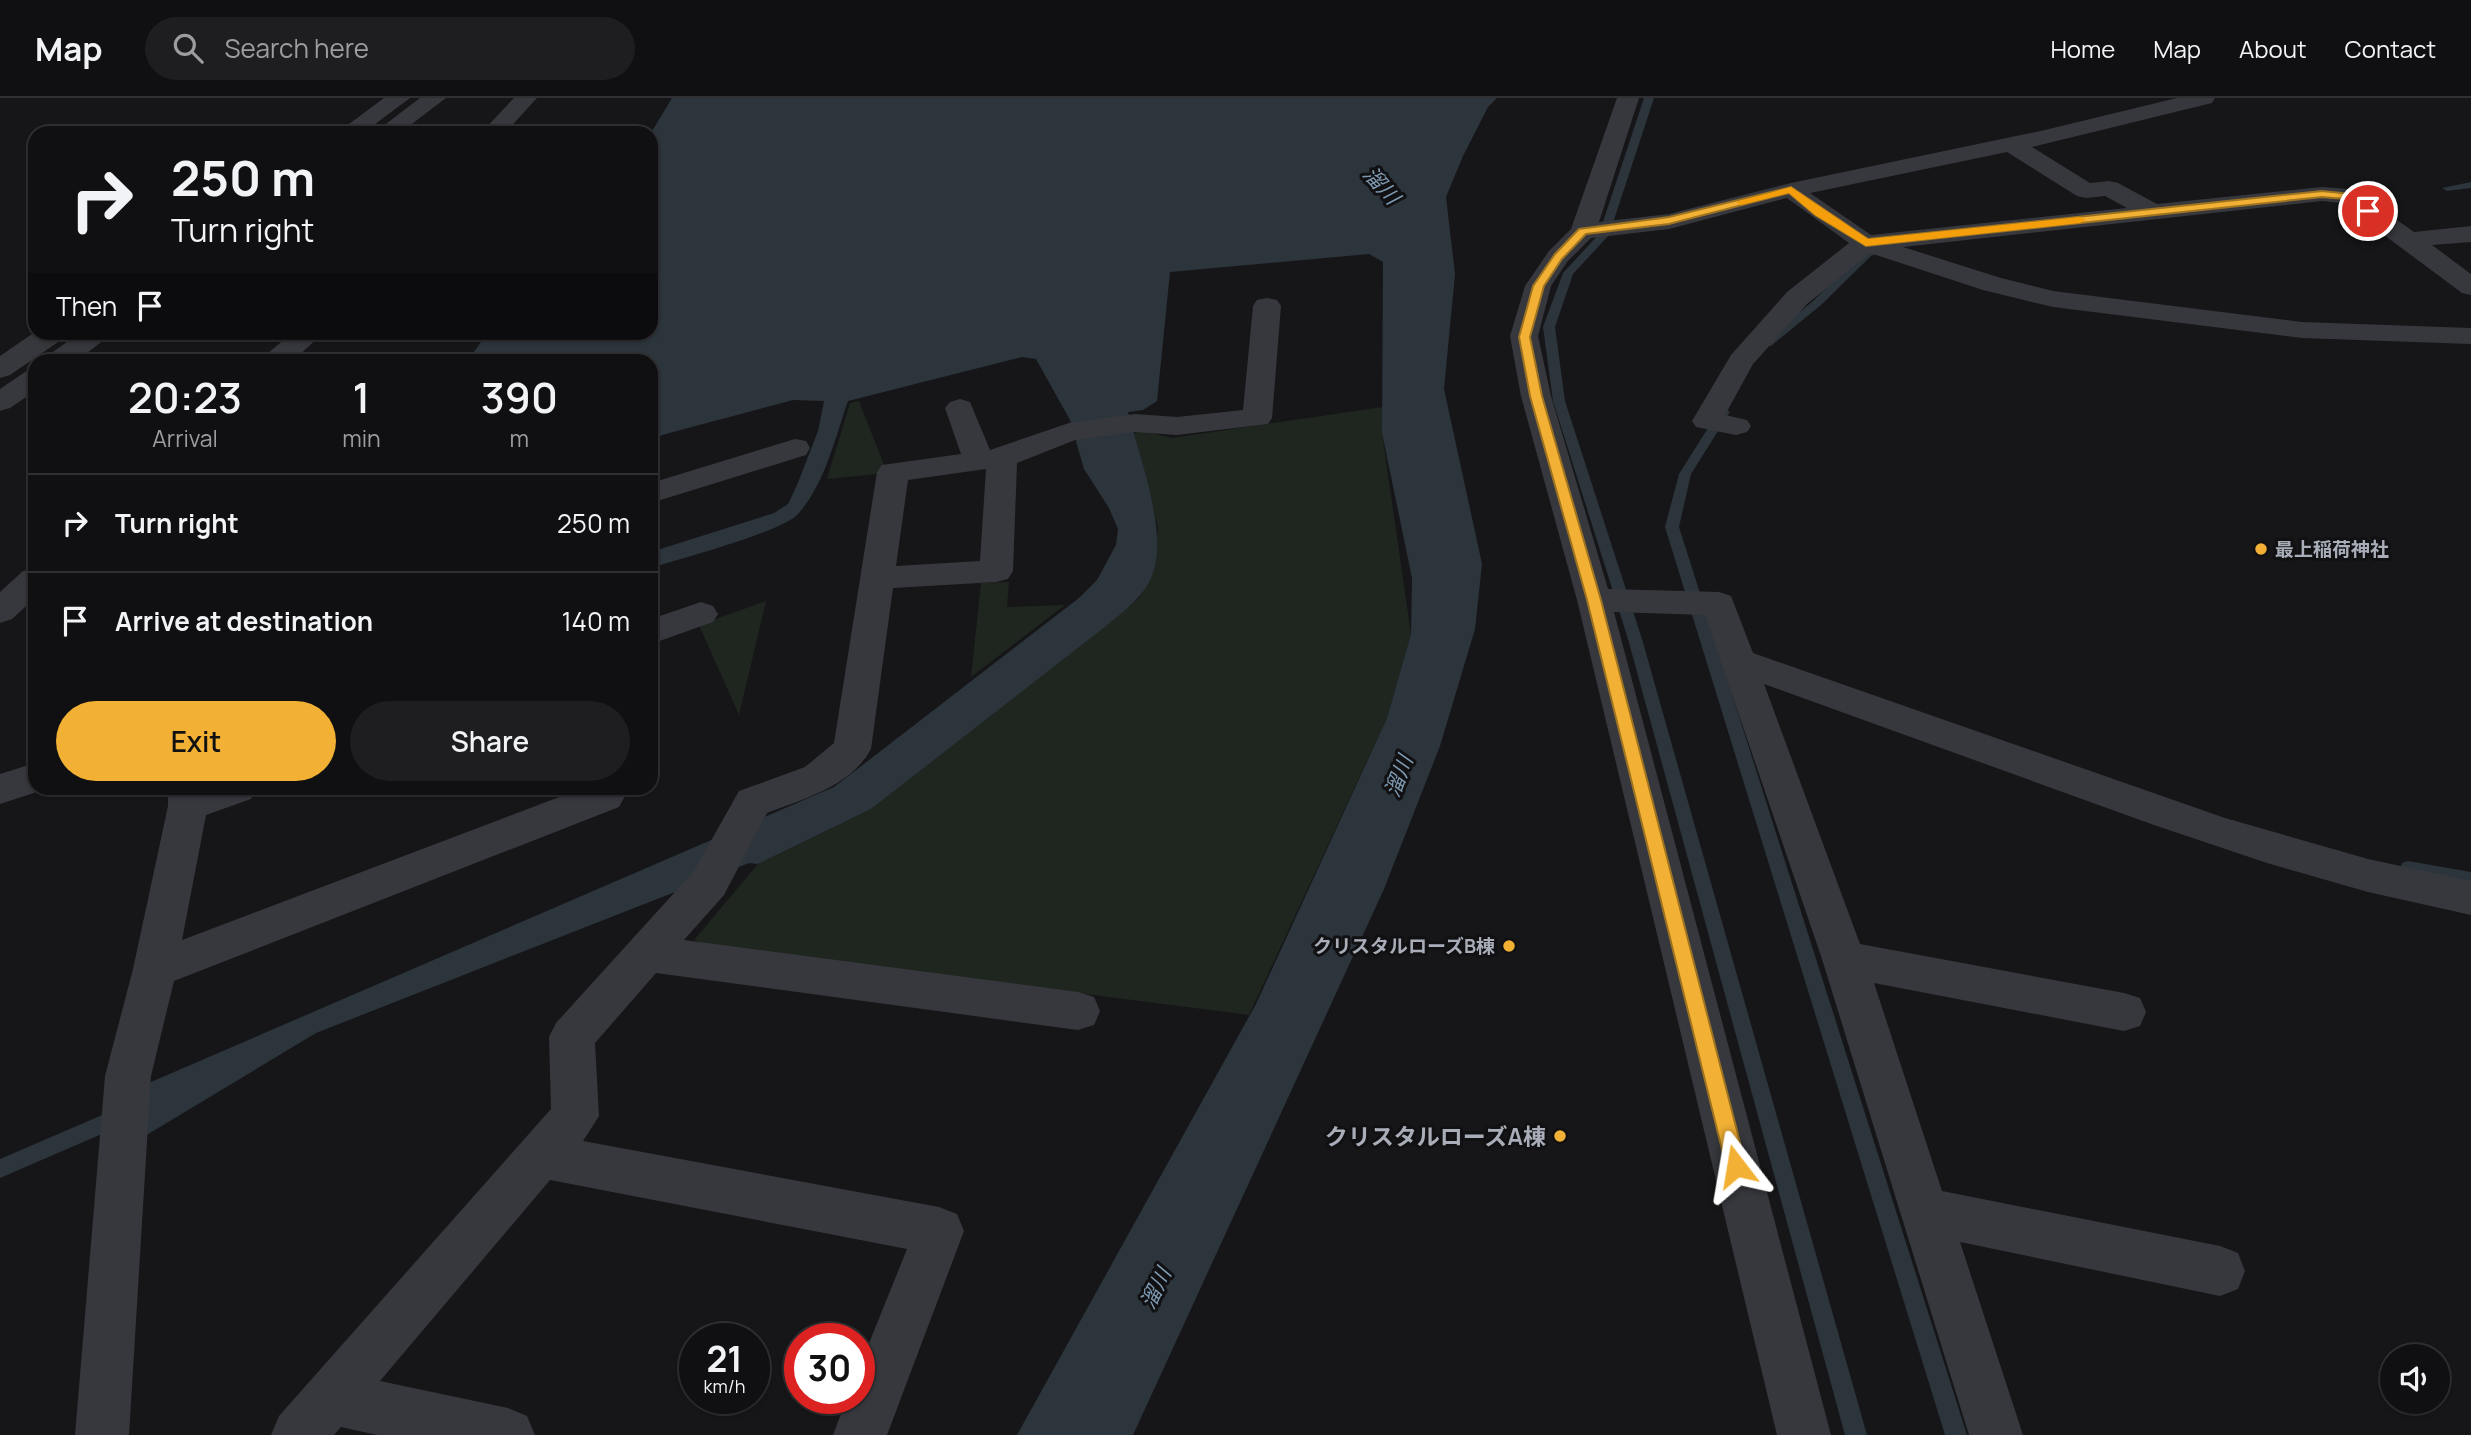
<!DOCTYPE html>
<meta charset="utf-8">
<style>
:root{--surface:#101012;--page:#1e1e20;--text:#f1f3f6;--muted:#9c9d9f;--line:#303032;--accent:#f2b134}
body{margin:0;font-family:Manrope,"Noto Sans JP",sans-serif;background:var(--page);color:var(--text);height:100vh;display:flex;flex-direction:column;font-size:26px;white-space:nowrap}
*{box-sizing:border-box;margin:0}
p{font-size:23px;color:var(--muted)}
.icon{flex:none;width:38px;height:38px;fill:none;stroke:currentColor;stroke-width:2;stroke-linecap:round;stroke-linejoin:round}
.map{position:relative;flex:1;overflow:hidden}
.side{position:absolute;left:28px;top:256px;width:630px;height:441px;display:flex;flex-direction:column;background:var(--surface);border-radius:21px;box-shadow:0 2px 5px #0004,0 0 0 2px var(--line)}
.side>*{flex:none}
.hud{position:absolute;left:28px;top:28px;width:630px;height:214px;border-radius:21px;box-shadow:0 2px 5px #0004,0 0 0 2px var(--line);background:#101012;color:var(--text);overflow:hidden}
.tools{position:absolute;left:2380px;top:1246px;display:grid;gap:14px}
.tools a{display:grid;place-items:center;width:70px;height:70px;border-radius:50%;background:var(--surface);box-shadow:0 2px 5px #0004,0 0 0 2px var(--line);font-size:35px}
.speed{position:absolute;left:679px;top:1225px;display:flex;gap:14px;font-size:35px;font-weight:700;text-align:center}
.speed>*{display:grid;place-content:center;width:91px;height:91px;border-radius:50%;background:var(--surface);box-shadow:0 2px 5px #0004,0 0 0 2px var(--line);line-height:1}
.speed small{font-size:18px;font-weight:400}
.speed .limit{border:10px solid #d22;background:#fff;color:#111}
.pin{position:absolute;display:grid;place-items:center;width:60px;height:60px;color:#fff;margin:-30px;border:4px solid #fff;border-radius:50%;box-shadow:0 2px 7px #0007}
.me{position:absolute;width:77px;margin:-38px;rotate:346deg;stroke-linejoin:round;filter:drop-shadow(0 0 5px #0008)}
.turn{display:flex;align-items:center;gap:24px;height:147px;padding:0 28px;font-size:32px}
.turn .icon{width:91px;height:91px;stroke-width:2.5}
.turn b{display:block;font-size:49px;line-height:60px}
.then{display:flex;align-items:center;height:66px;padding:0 28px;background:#0003;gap:14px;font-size:26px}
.eta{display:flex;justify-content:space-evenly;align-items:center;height:119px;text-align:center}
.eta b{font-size:42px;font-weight:600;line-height:49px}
.cta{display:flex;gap:14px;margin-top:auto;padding:14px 28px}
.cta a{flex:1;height:80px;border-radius:42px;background:var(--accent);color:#111;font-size:28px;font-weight:600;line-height:80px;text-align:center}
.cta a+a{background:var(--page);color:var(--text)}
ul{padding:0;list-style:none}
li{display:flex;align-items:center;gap:21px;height:98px;padding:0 28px;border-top:2px solid var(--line)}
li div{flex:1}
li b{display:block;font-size:26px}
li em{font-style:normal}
header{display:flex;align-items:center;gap:42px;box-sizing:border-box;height:98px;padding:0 35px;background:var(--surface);border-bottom:2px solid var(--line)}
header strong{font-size:33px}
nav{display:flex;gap:38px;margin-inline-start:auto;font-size:24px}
.search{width:490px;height:63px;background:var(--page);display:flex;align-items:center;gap:18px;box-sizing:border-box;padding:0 24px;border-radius:38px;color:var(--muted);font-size:26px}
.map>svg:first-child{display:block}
.green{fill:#1e261f}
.water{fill:#2c353c}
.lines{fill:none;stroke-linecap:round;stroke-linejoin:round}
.stream{fill:#2c353c;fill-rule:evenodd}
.minor{fill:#37383d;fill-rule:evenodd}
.tertiary{fill:#37383d;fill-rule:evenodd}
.route{fill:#f2b134;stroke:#9d7322;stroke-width:2}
.slow{fill:#f59e0b}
.poi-dot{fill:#f2b134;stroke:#111113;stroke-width:2.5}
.labels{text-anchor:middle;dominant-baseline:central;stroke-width:6;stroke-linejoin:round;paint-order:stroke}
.poi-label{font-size:19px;font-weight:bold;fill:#a8adb8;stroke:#111113;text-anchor:start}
.water-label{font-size:21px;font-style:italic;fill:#7f9bb3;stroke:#111113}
.near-poi-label{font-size:23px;font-weight:bold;fill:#a8adb8;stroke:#111113;text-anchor:end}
</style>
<header>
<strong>Map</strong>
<div class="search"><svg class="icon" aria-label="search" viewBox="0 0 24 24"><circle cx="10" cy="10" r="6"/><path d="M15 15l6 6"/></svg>Search here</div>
<nav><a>Home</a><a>Map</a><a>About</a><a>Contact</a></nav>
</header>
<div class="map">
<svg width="2471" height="1337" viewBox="0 0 2471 1337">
<rect width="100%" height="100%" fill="#161618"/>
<!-- green -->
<path class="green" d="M 859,303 L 884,367 L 877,376 L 827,381 L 850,305 Z
M 1383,309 L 1382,335 L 1411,536 L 1387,620 L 1249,917 L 707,847 L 694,842 L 758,766 L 871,711 L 1139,500 L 1153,475 L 1158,430 L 1134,335 L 1142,333 L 1172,340 Z
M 1009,484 L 1007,509 L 1065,507 L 971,579 L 981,485 Z
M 766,503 L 739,617 L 699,527 Z"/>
<!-- water -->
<path class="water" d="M 672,0 L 1497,0 L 1488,9 L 1463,58 L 1446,99 L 1455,176 L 1444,291 L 1482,466 L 1475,531 L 1440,648 L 1384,791 L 1133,1337 L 1017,1337 L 1256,906 L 1387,620 L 1411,536 L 1412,480 L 1382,335 L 1383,164 L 1369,156 L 1170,174 L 1157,303 L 1143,312 L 1128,314 C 1139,358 1168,433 1153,475 C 1145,498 1124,513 1106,528 L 871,711 L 758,766 L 749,765 L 316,935 L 140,1041 L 111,1032 L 0,1080 L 0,1061 L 114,1012 L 144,987 L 834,689 L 1079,500 L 1097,482 L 1116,447 L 1118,431 L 1109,410 L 1084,371 L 1070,322 L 1036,261 L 1022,259 L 848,303 C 835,340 825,386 798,416 C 782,434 679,461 651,470 L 651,454 L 774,415 L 788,406 L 797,387 L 818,333 L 824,303 L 793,302 L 662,337 L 651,345 L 651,262 L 468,262 L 481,244 L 475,239 L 479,235 L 651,234 L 651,35 Z"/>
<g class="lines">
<!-- stream -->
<path class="stream" d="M 1644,0 L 1654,0 L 1609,137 L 1573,176 L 1555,229 L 1565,303 L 1642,541 L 1867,1337 L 1845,1337 L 1628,541 L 1553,303 L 1543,229 L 1563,175 L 1599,136 Z
M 2471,84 L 2471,90 L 2447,93 L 2442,90 Z
M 1887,146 L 1896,148 L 1871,158 L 1821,207 L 1771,248 L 1763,248 L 1763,244 L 1813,203 L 1863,154 Z
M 1724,310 L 1730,314 L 1691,376 L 1679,429 L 1967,1337 L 1945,1337 L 1665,429 L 1679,376 L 1720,311 Z
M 2408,763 L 2471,774 L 2471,788 L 2402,775 L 2400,770 L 2402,765 Z"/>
<!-- minor -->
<path class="minor" d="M 514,0 L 537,0 L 505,35 L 481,35 Z
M 1617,0 L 1639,0 L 1599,124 L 1669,116 L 1791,85 L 2045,32 L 2177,0 L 2215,0 L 2212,5 L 2032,49 L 2090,85 L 2109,83 L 2118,85 L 2157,106 L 2322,89 L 2347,91 L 2356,93 L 2414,134 L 2471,128 L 2471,144 L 2432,147 L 2471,176 L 2471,197 L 2462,195 L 2341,105 L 2322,103 L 1903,149 L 2001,180 L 2053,193 L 2302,224 L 2471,230 L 2471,246 L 2302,240 L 2053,209 L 1983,192 L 1870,155 L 1807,206 L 1753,266 L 1725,317 L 1747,322 L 1751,328 L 1747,334 L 1736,337 L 1696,329 L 1692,323 L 1731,257 L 1787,194 L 1849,145 L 1787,100 L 1669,131 L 1591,140 L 1567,164 L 1551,188 L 1538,238 L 1551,298 L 1608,491 L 1719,494 L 1731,498 L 1753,555 L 2225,720 L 2368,761 L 2471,783 L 2471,817 L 2368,794 L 2267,765 L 2154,727 L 1764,586 L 1860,846 L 2124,895 L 2140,900 L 2146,914 L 2140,928 L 2124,933 L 1874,885 L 1942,1093 L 2220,1148 L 2238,1155 L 2245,1173 L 2238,1191 L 2220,1198 L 1960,1144 L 2023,1337 L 1969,1337 L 1822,861 L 1705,517 L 1614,514 L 1831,1337 L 1777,1337 L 1577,502 L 1521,298 L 1510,238 L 1525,188 L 1549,153 L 1571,131 ZM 2007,54 L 2077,98 L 2086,100 L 2105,98 L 2127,110 L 1871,137 L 1810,95 Z
M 1267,200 L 1277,202 L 1281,208 L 1272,320 L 1268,326 L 1177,337 L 1135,334 L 1075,342 L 1017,365 L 1013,473 L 1008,481 L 996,484 L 893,490 L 871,651 C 850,689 805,700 767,715 L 724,797 L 684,842 L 1078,894 L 1094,899 L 1100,913 L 1094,927 L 1078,932 L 656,875 L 595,945 L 599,1018 L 583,1043 L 939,1109 L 957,1116 L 964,1133 L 887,1337 L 833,1337 L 847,1300 L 859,1300 L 859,1270 L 907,1151 L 550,1082 L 380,1283 L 508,1310 L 527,1318 L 535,1337 L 377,1337 L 341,1329 L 334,1337 L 271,1337 L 279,1318 L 551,1011 L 549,939 L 556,925 L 694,773 L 739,693 L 805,669 L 834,645 L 877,374 L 882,367 L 961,356 L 945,310 L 950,304 L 960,301 L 970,304 L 990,352 L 1069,325 L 1135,316 L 1177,319 L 1243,312 L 1253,208 L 1257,202 ZM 986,371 L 980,463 L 896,468 L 908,382 Z
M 293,234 L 324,234 L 294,262 L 263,262 L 267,256 Z
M 795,341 L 806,343 L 810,350 L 806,357 L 651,405 L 651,385 Z
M 35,470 L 35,500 L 12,521 L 0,525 L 0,494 L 23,473 Z
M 701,504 L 713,508 L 718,516 L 713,524 L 651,546 L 651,521 Z
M 35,665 L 35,690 L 49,690 L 0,706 L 0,676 Z
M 168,690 L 257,690 L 251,701 L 206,717 L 182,842 L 583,690 L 621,690 L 625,698 L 619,709 L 174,883 L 151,978 L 129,1337 L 75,1337 L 105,978 L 133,871 L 168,708 Z"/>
<!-- tertiary -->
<path class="tertiary" d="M 384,0 L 410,0 L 363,35 L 337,35 Z
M 420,0 L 446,0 L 400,35 L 374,35 Z
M 35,234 L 68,234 L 64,240 L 10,277 L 0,280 L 0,258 Z
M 81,234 L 114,234 L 78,262 L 46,262 L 50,256 Z
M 35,271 L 35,293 L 10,310 L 0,313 L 0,291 L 25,274 Z"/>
</g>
<!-- route -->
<path class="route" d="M 1791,89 L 1868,141 L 2322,93 L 2351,96 L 2373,113 L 2364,115 L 2345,101 L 2322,99 L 1866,148 L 1815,117 L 1789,95 L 1669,126 L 1586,136 L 1562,161 L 1544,188 L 1530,239 L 1542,298 L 1601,502 L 1746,1068 L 1743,1074 L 1736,1077 L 1729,1074 L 1726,1068 L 1587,502 L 1530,298 L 1519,239 L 1533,188 L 1555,156 L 1579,131 L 1669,119 Z"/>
<!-- slow -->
<path class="slow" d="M 1791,89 L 1868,141 L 2080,119 L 2086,122 L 2080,125 L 1866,148 L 1815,117 L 1789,95 L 1741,107 L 1736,104 Z"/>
<!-- markers -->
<g class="poi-dot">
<circle cx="2261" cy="451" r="7"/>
<circle cx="1509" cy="848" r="7"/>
<circle cx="1560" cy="1038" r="7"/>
</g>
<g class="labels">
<!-- poi labels -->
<g class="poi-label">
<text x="2275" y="451">最上稲荷神社</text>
<text x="1495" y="848" text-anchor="end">クリスタルローズB棟</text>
</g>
<!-- water labels -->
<g class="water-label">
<text transform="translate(1382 87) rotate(48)">溜川</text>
<text transform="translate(1398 678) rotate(-69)">溜川</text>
<text transform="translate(1155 1190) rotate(-64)">溜川</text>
</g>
<!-- near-poi labels -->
<g class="near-poi-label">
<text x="1546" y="1038">クリスタルローズA棟</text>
</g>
</g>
</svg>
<div class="tools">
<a><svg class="icon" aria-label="sound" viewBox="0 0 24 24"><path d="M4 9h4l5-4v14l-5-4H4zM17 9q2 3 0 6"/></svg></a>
</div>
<div class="speed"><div>21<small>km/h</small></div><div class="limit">30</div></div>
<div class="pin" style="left:2368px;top:113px;background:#d93025"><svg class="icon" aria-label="arrive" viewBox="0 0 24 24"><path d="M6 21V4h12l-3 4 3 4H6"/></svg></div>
<svg class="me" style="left:1736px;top:1068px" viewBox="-20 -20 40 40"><path d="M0-17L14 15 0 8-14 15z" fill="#f2b134" stroke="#fff" stroke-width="4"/></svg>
<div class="hud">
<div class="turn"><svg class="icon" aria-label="right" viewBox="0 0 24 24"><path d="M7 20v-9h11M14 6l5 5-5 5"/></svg><div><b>250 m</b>Turn right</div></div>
<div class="then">Then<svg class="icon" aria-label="arrive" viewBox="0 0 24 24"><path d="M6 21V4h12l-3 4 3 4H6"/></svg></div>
</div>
<section class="side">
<div class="eta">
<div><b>20:23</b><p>Arrival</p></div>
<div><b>1</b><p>min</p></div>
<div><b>390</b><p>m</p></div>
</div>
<ul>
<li><svg class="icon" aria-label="right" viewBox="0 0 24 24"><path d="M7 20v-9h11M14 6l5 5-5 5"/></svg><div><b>Turn right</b></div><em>250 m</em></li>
<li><svg class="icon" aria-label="arrive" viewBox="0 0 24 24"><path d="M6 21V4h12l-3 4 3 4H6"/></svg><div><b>Arrive at destination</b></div><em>140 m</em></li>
</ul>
<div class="cta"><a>Exit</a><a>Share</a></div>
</section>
</div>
